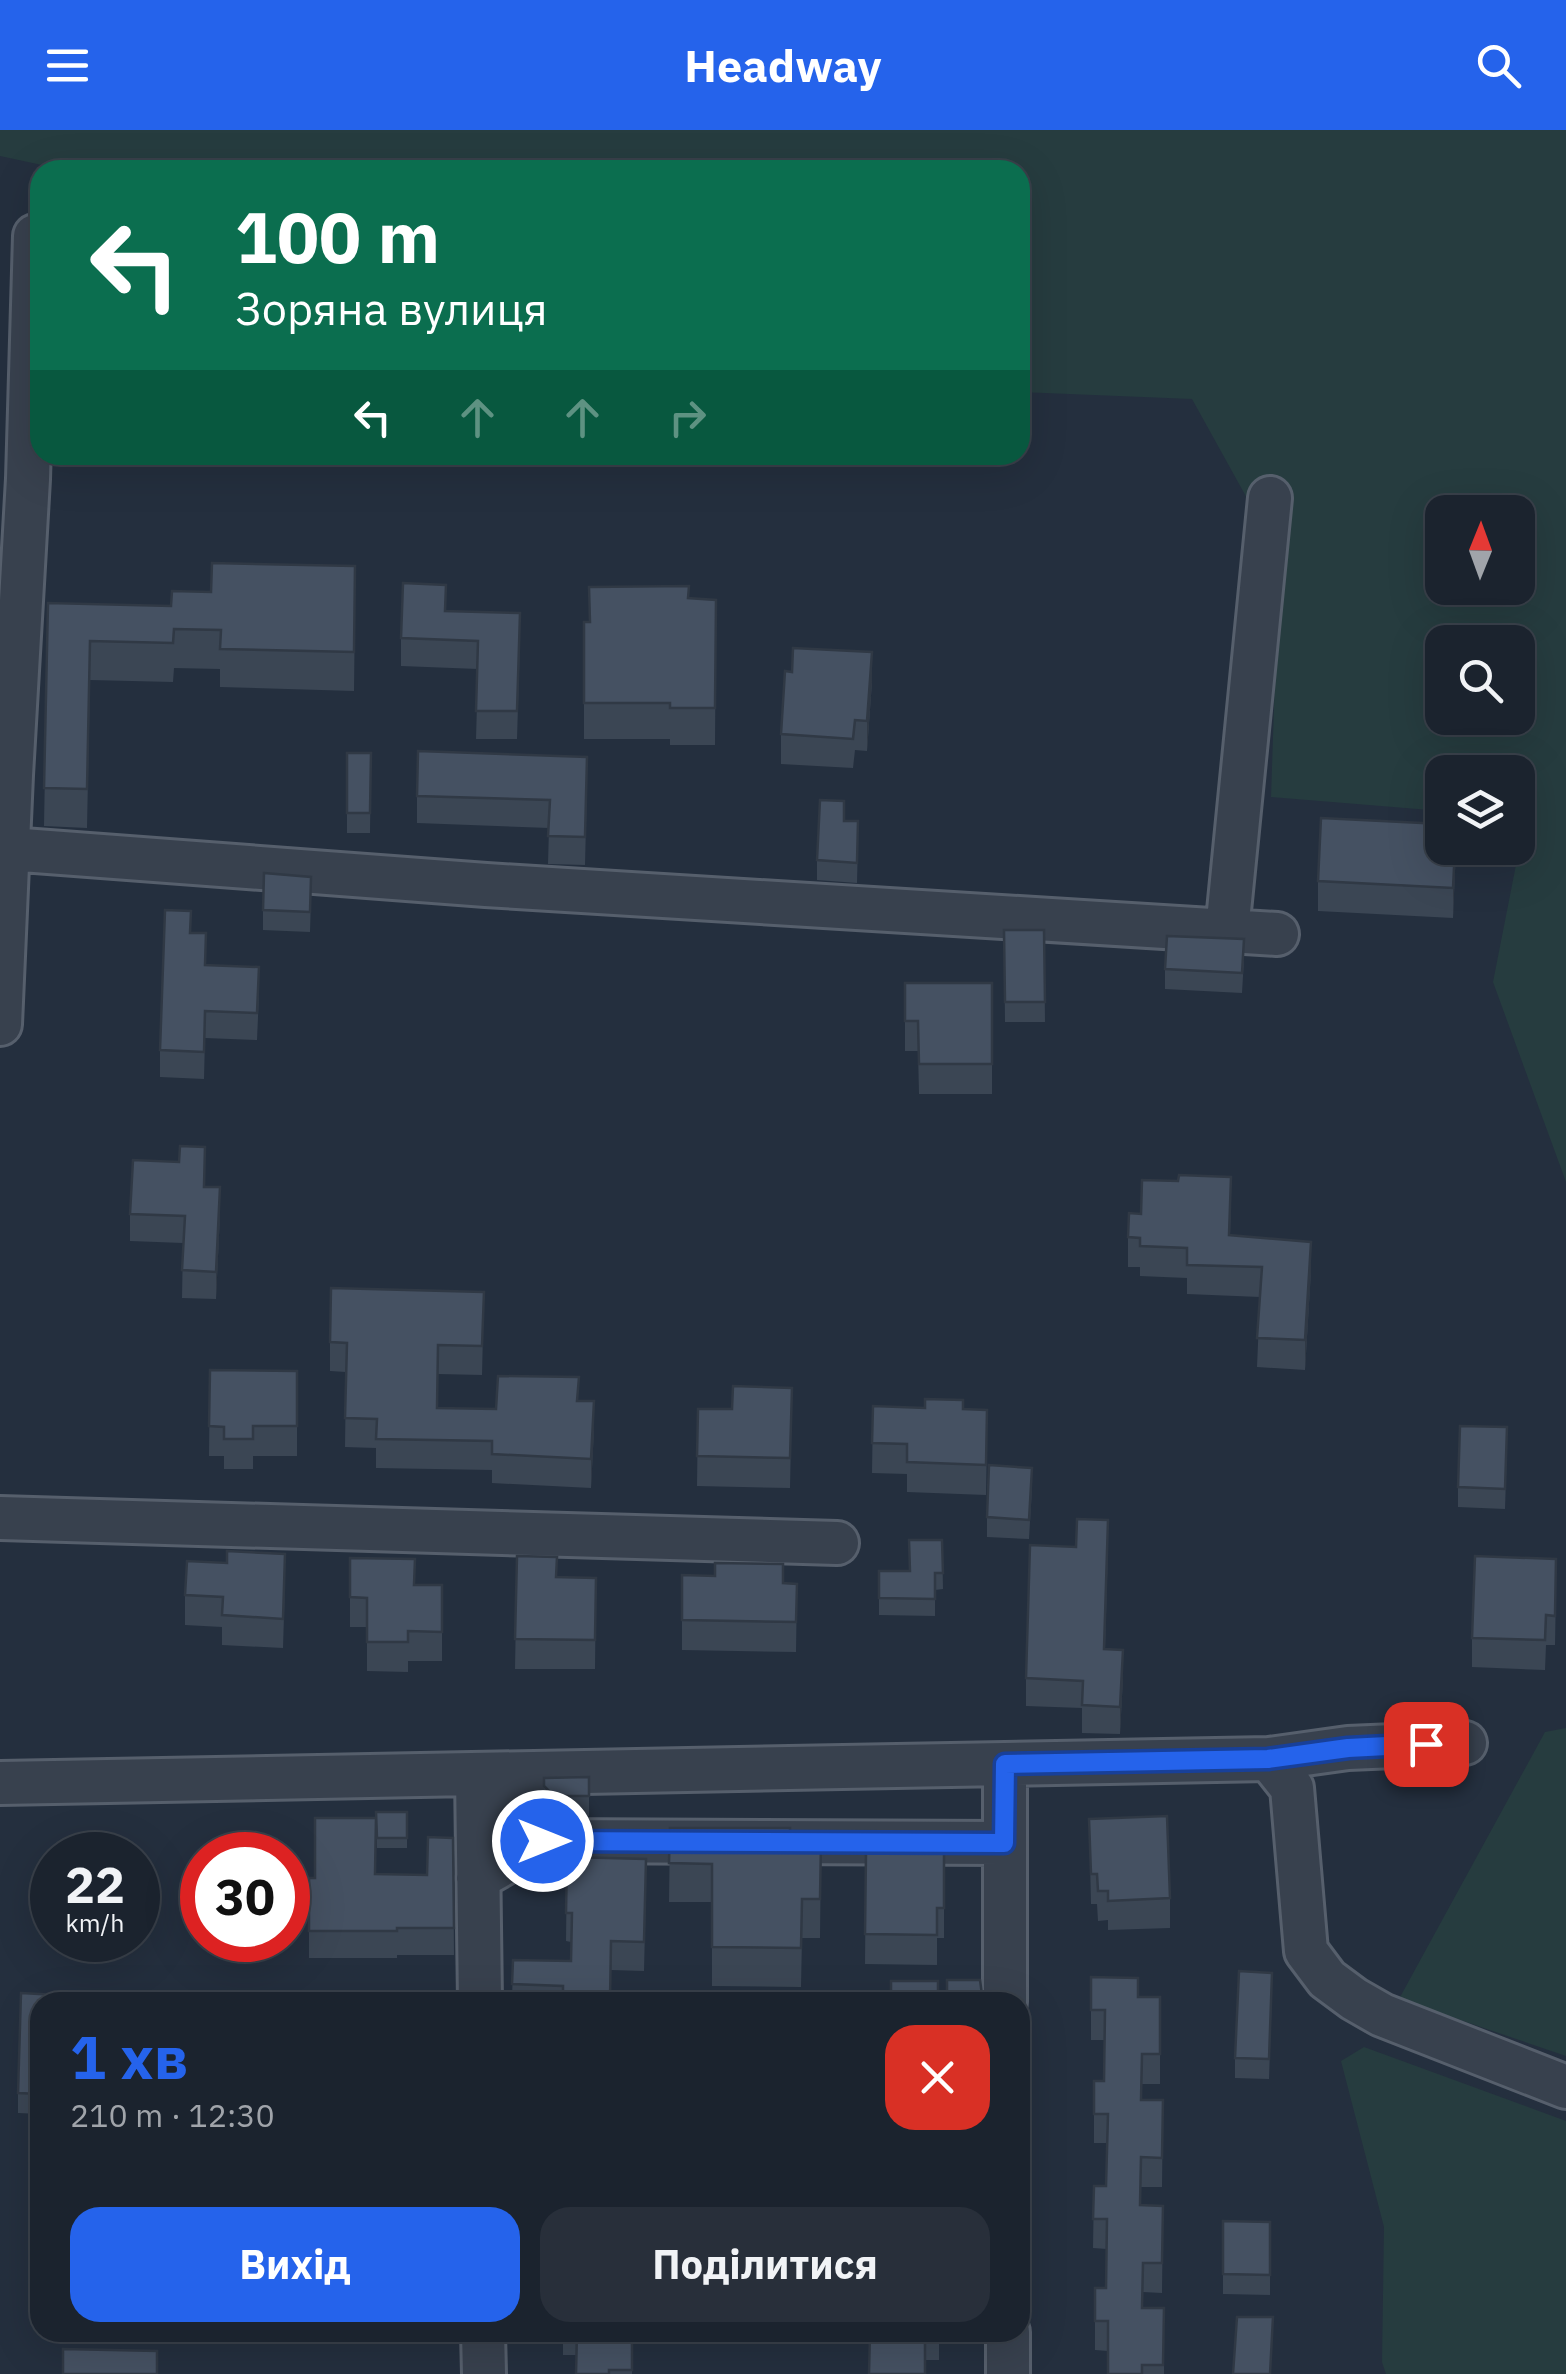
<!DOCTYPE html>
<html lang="uk">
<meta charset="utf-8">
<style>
:root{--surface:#1b232e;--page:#282f3a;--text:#f1f3f6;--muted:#a0a4aa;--line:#39404a;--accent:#2563eb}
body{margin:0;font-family:"IBM Plex Sans",sans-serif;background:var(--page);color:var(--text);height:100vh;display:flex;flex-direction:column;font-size:38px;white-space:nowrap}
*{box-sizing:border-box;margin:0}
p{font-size:32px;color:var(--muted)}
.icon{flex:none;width:55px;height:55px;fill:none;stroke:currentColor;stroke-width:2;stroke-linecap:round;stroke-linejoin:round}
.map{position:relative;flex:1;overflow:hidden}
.side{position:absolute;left:30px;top:1862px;width:1000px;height:350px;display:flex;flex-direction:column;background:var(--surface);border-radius:30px;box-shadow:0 10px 40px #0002,0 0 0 2px var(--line)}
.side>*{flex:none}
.hud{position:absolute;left:30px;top:30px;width:1000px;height:305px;border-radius:30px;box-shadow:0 10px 40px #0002,0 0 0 2px var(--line);background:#0b6e4f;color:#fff;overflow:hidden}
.needle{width:65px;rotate:1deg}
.buttons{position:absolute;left:1425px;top:365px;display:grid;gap:20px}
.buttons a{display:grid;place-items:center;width:110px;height:110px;border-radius:20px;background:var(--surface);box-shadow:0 10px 40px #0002,0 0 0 2px var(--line);font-size:50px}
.speed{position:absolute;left:30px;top:1702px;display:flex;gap:20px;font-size:50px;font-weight:700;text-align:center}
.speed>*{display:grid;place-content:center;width:130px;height:130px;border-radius:50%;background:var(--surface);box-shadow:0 10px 40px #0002,0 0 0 2px var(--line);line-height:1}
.speed small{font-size:25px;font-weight:400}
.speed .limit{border:15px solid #d22;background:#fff;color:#111}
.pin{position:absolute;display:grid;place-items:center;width:85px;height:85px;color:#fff;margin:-42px;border-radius:20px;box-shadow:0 5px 15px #0006}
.me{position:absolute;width:110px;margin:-55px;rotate:90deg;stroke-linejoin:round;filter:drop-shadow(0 0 8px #0008)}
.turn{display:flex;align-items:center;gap:35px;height:210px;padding:0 40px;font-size:45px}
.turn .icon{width:130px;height:130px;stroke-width:2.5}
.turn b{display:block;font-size:70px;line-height:85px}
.lanes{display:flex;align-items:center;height:95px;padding:0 40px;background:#0003;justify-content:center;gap:50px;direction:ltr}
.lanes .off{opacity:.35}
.round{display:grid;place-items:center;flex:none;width:105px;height:105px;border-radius:30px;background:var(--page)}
.overview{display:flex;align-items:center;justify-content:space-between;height:170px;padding:0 40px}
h1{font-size:60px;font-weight:700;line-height:75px;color:var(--accent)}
.primary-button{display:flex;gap:20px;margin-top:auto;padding:20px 40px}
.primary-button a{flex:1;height:115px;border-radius:30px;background:var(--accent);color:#fff;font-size:40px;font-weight:700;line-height:115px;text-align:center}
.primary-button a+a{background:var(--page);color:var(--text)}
header{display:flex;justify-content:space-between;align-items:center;height:130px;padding:0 40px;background:var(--accent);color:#fff;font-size:45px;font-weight:700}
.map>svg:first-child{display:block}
.green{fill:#263c3f;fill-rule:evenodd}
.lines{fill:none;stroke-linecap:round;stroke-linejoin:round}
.minor-casing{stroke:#565f6c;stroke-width:48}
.minor{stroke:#38414e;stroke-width:42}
.wall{fill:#3b4654}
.shaded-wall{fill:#303945}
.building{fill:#455162;stroke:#303945;stroke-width:2.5}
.route-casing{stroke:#184099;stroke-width:25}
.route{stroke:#2563eb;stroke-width:18}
</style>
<header><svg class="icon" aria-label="menu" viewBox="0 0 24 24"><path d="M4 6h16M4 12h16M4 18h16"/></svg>Headway<svg class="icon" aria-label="search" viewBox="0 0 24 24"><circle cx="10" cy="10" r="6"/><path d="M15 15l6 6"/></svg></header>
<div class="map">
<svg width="1566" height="2244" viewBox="0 0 1566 2244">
<rect width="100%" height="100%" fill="#242f3e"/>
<!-- green -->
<path class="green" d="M 0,0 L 1566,0 L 1566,1052 L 1493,852 L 1525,689 L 1518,687 L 1518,642 L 1442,642 L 1442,681 L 1271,667 L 1279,426 L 1192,269 L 1020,262 L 1020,40 L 49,40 L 42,35 L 0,26 ZM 1442,382 L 1518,382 L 1518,458 L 1442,458 ZM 1442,512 L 1518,512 L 1518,588 L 1442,588 Z
M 1566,1598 L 1566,1926 L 1399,1869 L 1545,1602 Z
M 1364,1917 L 1566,1991 L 1566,2244 L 1386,2244 L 1382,2232 L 1384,2097 L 1341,1931 Z"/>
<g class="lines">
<defs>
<path id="minor" d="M 9,719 L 486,755 L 1277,804
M 1227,801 L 1270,368
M 0,894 L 11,645 L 28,349 L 35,106
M 0,1388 L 837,1413
M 1269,1629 L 1348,1618 L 1465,1613
M 477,1644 L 480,1872
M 477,1644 L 543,1711 L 478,1748
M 0,1653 L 1269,1629 L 1292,1658 L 1306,1821 L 1327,1849 L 1354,1869 L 1382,1885 L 1566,1957
M 543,1711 L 1004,1713
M 1005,1872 L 1005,1634
M 483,2202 L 484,2244
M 1008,2202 L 1008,2244"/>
</defs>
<!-- minor casing -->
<use href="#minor" class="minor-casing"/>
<!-- minor -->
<use href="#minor" class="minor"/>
</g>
<!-- wall -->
<path class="wall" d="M 211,462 L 355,475 L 354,561 L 220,557 L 220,539 L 174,538 L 173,552 L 90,550 L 87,698 L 44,696 L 48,473 L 171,476 Z
M 688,468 L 716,470 L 715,615 L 670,615 L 670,609 L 584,609 L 584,492 Z
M 446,481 L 520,511 L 517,609 L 476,609 L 478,539 L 401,536 L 401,508 Z
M 792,542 L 872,552 L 867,621 L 855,620 L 853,638 L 781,634 L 781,604 Z
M 347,623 L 371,623 L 370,703 L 347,703 Z
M 587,654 L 585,735 L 548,734 L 549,698 L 417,693 L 417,666 Z
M 858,711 L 857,753 L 817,750 L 817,730 Z
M 1456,718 L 1453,788 L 1318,781 L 1318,751 Z
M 311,767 L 310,802 L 263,800 L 263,780 Z
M 1004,800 L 1044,800 L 1045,892 L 1005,892 Z
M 190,803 L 206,835 L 259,864 L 257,910 L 205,908 L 204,949 L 160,947 L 160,920 Z
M 1244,829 L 1242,863 L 1165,859 L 1165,839 Z
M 905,853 L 992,853 L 992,964 L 919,964 L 918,921 L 905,921 Z
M 205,1057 L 220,1085 L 216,1169 L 182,1168 L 183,1113 L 130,1111 L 130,1084 Z
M 1231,1076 L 1230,1105 L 1311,1141 L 1305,1240 L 1257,1237 L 1260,1167 L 1187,1164 L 1187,1148 L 1140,1146 L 1140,1137 L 1128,1137 L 1128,1107 L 1141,1084 Z
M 484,1162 L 482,1245 L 438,1244 L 438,1278 L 496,1279 L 579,1271 L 594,1300 L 591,1358 L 492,1353 L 492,1340 L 376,1338 L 376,1318 L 345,1317 L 346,1242 L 330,1241 L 330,1212 Z
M 210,1240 L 297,1241 L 297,1326 L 253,1326 L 253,1339 L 224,1339 L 224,1326 L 209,1326 Z
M 792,1258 L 790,1358 L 697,1356 L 698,1279 L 732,1279 Z
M 873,1276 L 963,1279 L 987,1309 L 986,1365 L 907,1362 L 907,1344 L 872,1343 Z
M 1507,1317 L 1505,1379 L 1458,1377 L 1458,1357 Z
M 1032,1358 L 1029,1409 L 987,1407 L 987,1387 Z
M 942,1410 L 943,1459 L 935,1460 L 935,1486 L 879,1485 L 879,1441 L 910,1441 Z
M 1108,1418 L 1105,1519 L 1123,1548 L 1120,1604 L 1082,1603 L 1082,1578 L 1026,1576 L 1026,1548 Z
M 517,1426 L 557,1447 L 596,1448 L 595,1539 L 515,1539 Z
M 350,1428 L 415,1455 L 442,1455 L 442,1531 L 408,1531 L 408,1542 L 367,1541 L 367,1497 L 350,1497 Z
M 682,1445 L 797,1454 L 796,1522 L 682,1520 Z
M 285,1453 L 283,1518 L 222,1515 L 222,1497 L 185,1495 L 185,1465 Z
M 1556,1459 L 1555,1515 L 1546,1515 L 1545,1540 L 1472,1537 L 1472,1508 Z
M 589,1647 L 589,1686 L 554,1686 L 544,1676 L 544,1648 Z
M 376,1682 L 407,1682 L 407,1718 L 377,1718 Z
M 1089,1689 L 1170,1768 L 1170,1798 L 1108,1800 L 1108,1790 L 1098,1791 L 1097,1774 L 1091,1774 Z
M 670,1698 L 790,1712 L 821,1712 L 820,1808 L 802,1808 L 801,1857 L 712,1856 L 712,1772 L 669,1772 Z
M 453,1708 L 454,1825 L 397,1825 L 397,1828 L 309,1828 L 309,1748 L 375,1744 L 427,1745 Z
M 866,1722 L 944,1723 L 944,1808 L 937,1808 L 937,1835 L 865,1834 Z
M 567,1727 L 646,1758 L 644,1841 L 611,1840 L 610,1870 L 632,1872 L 512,1872 L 513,1830 L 571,1831 L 571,1812 L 566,1811 Z
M 1091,1847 L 1138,1867 L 1160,1867 L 1160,1954 L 1142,1954 L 1141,1970 L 1163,1970 L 1162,2057 L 1141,2057 L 1141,2075 L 1163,2076 L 1162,2163 L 1143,2162 L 1142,2178 L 1164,2178 L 1164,2244 L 1108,2244 L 1108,2221 L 1095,2220 L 1095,2158 L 1106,2158 L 1107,2119 L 1093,2118 L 1094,2056 L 1106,2056 L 1107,2013 L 1094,2013 L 1094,1951 L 1104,1951 L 1104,1910 L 1091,1910 Z
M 1272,1863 L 1269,1949 L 1235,1948 L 1235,1928 Z
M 40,1872 L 40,1984 L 18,1983 L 18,1963 Z
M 1223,2091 L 1270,2092 L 1270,2165 L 1223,2164 Z
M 563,2202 L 633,2202 L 632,2244 L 576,2244 L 577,2225 L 563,2225 Z
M 704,2202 L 748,2202 L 748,2208 L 704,2207 Z
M 870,2202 L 939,2202 L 939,2230 L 925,2230 Z"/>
<!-- shaded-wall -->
<path class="shaded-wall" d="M 872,522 L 872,552 L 867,621 L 867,591 Z
M 1455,718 L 1456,718 L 1453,788 L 1453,758 Z
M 220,1057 L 220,1085 L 216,1169 L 216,1142 Z
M 1311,1112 L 1311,1141 L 1305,1240 L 1305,1210 Z
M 594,1271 L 594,1300 L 591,1358 L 591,1329 Z
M 1123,1520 L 1123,1548 L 1120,1604 L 1120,1577 Z"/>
<!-- building -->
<path class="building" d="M 212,433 L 355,436 L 354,522 L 220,519 L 221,500 L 174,499 L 173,513 L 90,511 L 87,659 L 44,658 L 48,473 L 171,476 L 172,461 L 211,462 Z
M 403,453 L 446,455 L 445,481 L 520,483 L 517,581 L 476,581 L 478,511 L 401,508 Z
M 689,456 L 688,468 L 716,470 L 715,578 L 670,578 L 670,573 L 584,573 L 584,492 L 590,492 L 589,457 Z
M 793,518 L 872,522 L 867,591 L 855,590 L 853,609 L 781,604 L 785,541 L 792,542 Z
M 418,621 L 587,627 L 585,707 L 548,706 L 550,670 L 417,666 Z
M 347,623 L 371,623 L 370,683 L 347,683 Z
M 820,670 L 844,671 L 844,691 L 858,691 L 857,733 L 817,730 Z
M 1321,688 L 1442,694 L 1442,718 L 1455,718 L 1453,758 L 1318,751 Z
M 264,743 L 311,747 L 310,782 L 263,780 Z
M 165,780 L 191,781 L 190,803 L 206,803 L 205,835 L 259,837 L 257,883 L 205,881 L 204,922 L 160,920 Z
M 1004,800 L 1044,800 L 1045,872 L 1005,872 Z
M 1167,806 L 1244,809 L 1242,843 L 1165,839 Z
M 905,853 L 992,853 L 992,934 L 919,934 L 918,891 L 905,891 Z
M 180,1016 L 205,1017 L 204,1057 L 220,1057 L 216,1142 L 182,1140 L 185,1086 L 130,1084 L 133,1030 L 179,1032 Z
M 1179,1045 L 1231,1047 L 1229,1105 L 1311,1112 L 1305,1210 L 1257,1208 L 1262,1137 L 1187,1135 L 1187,1118 L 1140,1116 L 1140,1108 L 1128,1107 L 1129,1083 L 1141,1084 L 1142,1050 L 1178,1051 Z
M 331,1158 L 484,1162 L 482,1216 L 438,1215 L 437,1278 L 496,1279 L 498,1246 L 579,1247 L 577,1271 L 594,1271 L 591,1329 L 492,1324 L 492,1311 L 376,1309 L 377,1289 L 345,1288 L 347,1213 L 330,1212 Z
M 210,1240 L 297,1241 L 297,1296 L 253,1296 L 253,1309 L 224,1309 L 224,1297 L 209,1296 Z
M 733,1256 L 792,1258 L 790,1328 L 697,1326 L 698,1279 L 732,1279 Z
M 925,1269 L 963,1270 L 963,1279 L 987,1280 L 986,1335 L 907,1332 L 907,1314 L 872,1313 L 873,1276 L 925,1278 Z
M 1460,1296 L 1507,1297 L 1505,1359 L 1458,1357 Z
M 989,1335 L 1032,1338 L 1029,1390 L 987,1387 Z
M 1077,1389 L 1108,1390 L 1104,1519 L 1123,1520 L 1120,1577 L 1082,1575 L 1083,1551 L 1026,1548 L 1030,1415 L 1076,1417 Z
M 909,1410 L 942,1410 L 943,1443 L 935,1443 L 935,1469 L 879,1468 L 879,1441 L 910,1441 Z
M 227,1421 L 285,1424 L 283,1489 L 222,1485 L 223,1467 L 185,1465 L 187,1431 L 227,1433 Z
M 517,1426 L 557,1427 L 556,1447 L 596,1448 L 595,1510 L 515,1509 Z
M 1475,1426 L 1556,1429 L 1555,1486 L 1546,1485 L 1545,1510 L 1472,1508 Z
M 350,1428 L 415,1429 L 414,1455 L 442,1455 L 442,1502 L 408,1501 L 408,1512 L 367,1512 L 367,1468 L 350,1467 Z
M 715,1433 L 783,1434 L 783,1453 L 797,1454 L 796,1492 L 682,1490 L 682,1445 L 715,1446 Z
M 589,1647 L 589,1666 L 554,1666 L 544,1656 L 544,1648 Z
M 376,1682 L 407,1682 L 407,1708 L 377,1708 Z
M 1167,1686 L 1170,1768 L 1108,1771 L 1108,1761 L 1098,1761 L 1097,1744 L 1091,1744 L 1089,1689 Z
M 315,1688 L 376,1688 L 375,1744 L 427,1745 L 428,1707 L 453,1708 L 454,1798 L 397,1798 L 397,1801 L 309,1801 L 309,1748 L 315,1748 Z
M 670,1698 L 790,1698 L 790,1712 L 821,1712 L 820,1769 L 802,1769 L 801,1818 L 712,1817 L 712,1734 L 669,1733 Z
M 866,1722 L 944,1723 L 944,1778 L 937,1778 L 937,1805 L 865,1804 Z
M 567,1727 L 646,1729 L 644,1812 L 611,1811 L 610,1870 L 632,1870 L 632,1872 L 563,1872 L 563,1856 L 512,1854 L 513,1830 L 571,1831 L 572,1783 L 566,1783 Z
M 1239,1841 L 1272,1843 L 1269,1929 L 1235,1928 Z
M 1091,1847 L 1138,1848 L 1138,1867 L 1160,1867 L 1160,1924 L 1142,1924 L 1141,1970 L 1163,1970 L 1162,2028 L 1141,2027 L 1140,2075 L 1163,2076 L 1162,2133 L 1143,2133 L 1142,2178 L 1164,2178 L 1163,2235 L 1142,2235 L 1142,2244 L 1108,2244 L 1108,2191 L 1095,2191 L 1095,2158 L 1106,2158 L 1107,2089 L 1093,2089 L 1094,2056 L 1106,2056 L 1108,1984 L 1094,1984 L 1094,1951 L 1104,1951 L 1105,1880 L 1091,1880 Z
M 947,1850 L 980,1850 L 983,1872 L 947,1872 Z
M 891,1851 L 938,1851 L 938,1872 L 869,1872 L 869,1870 L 891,1870 Z
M 21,1863 L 57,1865 L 57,1872 L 40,1872 L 40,1964 L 18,1963 Z
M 1223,2091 L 1270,2092 L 1270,2145 L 1223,2144 Z
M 1237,2187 L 1273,2187 L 1270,2244 L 1233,2244 Z
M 577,2202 L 632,2202 L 632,2240 L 609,2240 L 609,2244 L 576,2244 Z
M 870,2202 L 925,2202 L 925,2244 L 869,2244 Z
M 63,2219 L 157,2221 L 157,2244 L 63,2244 Z"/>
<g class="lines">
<defs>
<path id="route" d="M 543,1711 L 1004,1713 L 1005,1634 L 1268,1629 L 1348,1618 L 1426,1614"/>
</defs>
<!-- route casing -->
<use href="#route" class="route-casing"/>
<!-- route -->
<use href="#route" class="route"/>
</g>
</svg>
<div class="buttons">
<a><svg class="needle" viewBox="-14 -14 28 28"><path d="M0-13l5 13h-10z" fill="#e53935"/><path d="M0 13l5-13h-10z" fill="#a0a4aa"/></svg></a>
<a><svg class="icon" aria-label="search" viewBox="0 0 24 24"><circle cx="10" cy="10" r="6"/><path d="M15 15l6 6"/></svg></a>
<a><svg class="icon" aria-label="layers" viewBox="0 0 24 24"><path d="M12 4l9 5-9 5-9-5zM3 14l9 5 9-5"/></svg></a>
</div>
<div class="speed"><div>22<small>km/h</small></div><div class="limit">30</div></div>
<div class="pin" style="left:1426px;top:1614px;background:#d93025"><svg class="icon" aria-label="arrive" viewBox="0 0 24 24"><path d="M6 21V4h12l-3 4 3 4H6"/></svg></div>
<svg class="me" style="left:543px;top:1711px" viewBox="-20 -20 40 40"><circle r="17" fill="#2563eb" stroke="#fff" stroke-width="3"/><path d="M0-11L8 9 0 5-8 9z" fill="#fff"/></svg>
<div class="hud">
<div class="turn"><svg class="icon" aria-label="left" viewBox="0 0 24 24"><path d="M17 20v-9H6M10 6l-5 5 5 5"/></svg><div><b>100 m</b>Зоряна вулиця</div></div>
<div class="lanes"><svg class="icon" aria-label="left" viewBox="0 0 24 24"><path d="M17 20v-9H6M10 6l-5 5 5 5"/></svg><svg class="icon off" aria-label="ahead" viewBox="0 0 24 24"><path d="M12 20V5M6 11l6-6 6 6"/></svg><svg class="icon off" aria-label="ahead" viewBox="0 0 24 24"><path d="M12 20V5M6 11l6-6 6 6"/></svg><svg class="icon off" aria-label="right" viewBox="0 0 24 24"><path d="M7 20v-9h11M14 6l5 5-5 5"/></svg></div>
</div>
<section class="side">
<div class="overview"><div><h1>1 хв</h1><p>210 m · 12:30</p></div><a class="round" style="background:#d93025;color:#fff"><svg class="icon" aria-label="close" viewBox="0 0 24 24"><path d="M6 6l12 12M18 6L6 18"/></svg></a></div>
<div class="primary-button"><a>Вихід</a><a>Поділитися</a></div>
</section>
</div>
